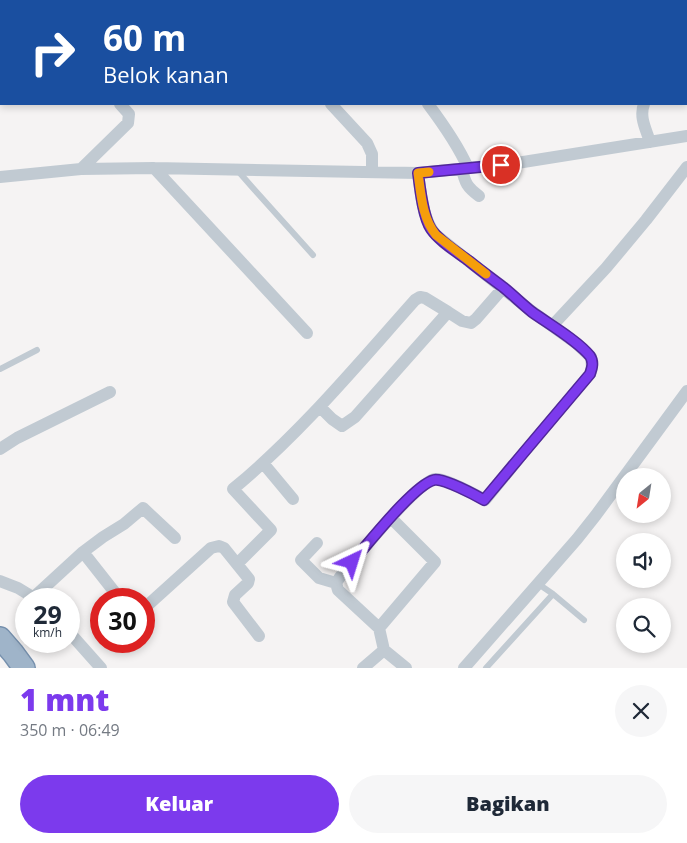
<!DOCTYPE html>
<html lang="id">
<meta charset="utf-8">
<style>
:root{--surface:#fff;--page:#f6f6f7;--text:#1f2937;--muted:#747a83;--accent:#7c3aed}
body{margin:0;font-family:"Open Sans",sans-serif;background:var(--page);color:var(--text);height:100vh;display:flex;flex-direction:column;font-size:19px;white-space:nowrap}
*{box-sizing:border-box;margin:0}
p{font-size:16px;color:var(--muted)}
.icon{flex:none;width:28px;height:28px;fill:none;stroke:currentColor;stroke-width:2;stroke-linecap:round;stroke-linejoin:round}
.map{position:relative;height:668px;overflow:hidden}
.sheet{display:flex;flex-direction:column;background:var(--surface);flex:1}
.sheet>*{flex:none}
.top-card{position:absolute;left:0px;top:0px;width:688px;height:105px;box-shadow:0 2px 8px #0003;background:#1a4fa0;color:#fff;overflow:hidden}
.needle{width:32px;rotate:210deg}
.tools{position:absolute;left:616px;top:468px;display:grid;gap:10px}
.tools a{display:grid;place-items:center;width:55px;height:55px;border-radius:50%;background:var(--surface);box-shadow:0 2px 8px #0003;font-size:25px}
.speed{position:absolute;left:15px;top:588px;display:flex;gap:10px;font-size:25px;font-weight:700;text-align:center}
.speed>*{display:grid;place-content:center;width:65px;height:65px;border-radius:50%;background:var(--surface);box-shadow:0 2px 8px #0003;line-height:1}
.speed small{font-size:12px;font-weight:400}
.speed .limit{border:8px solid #d22;background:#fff;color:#111}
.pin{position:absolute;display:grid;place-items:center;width:42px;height:42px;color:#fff;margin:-21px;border:2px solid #fff;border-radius:50%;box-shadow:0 1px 5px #0007}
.me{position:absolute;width:55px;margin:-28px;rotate:41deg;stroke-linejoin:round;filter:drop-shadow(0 0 4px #0008)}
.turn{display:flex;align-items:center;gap:18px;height:105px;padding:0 20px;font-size:22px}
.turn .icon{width:65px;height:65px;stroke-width:2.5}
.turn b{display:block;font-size:35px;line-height:42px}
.round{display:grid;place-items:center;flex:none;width:52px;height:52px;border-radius:26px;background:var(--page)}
.head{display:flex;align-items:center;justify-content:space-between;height:85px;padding:0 20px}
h1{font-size:30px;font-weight:800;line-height:38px;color:var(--accent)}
.button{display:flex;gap:10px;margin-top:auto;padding:10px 20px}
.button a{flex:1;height:58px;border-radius:30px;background:var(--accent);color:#fff;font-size:20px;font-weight:800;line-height:58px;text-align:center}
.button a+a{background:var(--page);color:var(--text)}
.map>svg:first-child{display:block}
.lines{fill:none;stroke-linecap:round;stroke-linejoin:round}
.trunk-casing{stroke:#7690ad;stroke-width:24}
.service{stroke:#c1cad2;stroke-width:6}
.minor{stroke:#c1cad2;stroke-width:12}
.trunk{stroke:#9fb4c9;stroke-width:21}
.wall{fill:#b0b2b7}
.building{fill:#cdcfd5;stroke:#909195}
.route-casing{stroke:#51269a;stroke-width:12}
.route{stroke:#7c3aed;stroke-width:9}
.slow{stroke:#f59e0b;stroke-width:9}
</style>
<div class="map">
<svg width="687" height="668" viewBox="0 0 687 668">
<rect width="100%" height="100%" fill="#f5f3f3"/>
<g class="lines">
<defs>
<path id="trunk" d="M 0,638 L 13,653 L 24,668"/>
</defs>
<!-- trunk casing -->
<use href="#trunk" class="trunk-casing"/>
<!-- service -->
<path class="service" d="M 238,171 L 252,187 L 313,255
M 0,369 L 37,350
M 553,594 L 584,620
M 486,668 L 553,594 L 537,583"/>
<!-- minor -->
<path class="minor" d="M 25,0 L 25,1
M 317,0 L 319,1
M 686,77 L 687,76
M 331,104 L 367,143 L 372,154 L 372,172
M 428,104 C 443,124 458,145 468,168
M 644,104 C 639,117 646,129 650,142
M 154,168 L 307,333
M 81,169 L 128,123 L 129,114 L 120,104
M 462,169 C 465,183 467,187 479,196
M 0,177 L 81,169 L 154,168 L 418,173 L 517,163 L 687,136
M 552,326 L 606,268 L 646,220 L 687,167
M 320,407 L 332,419 L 342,426 L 355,417 L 448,312 L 462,321 L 471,323 L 476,319 L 503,288
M 0,449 L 17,438 L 110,392
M 263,463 L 293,499
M 317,543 L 301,560 L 319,578 L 336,583
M 83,552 L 120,599
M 237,564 L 271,530 L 233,489 C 301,433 357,365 415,300 L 420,297 L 425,298 L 448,312
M 0,581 L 18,588 L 36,599
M 34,597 L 83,552 L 103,537 L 124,524 L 143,508 L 175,538
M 144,607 L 149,604 L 211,548 L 219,546 L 224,548 L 249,579 L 248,583 L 235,595 L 233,602 L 259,636
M 379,628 L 435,562 L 391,518
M 69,632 L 101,668
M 384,650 L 379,628 L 338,590 L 336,583 L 340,577 C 355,559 417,482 435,479 C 444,478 476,495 485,500 L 520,457 L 590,374 L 592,368 L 591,357 L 576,343 L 530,310 L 436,235 C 422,218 421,194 418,173
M 363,668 L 384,650 L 406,668
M 464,668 L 577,539 L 596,515 L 687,391"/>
<!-- trunk -->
<use href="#trunk" class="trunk"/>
</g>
<!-- wall -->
<path class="wall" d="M 525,0 L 557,0 L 556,1 L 526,1 Z"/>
<!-- building -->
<path class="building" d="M 470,0 L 493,0 L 494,1 L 469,1 Z
M 526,0 L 544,0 L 543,1 L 527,1 Z"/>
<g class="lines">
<defs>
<path id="route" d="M 352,562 C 368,544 414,485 434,480 C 443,478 475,495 484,500 L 520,457 L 590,374 C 592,368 594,362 590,356 C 578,341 549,324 532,312 C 522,304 513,295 503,287 C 491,278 480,270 469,261 C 457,252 439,241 431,229 C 423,217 420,188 418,173 L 501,165"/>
</defs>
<!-- route casing -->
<use href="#route" class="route-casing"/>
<!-- route -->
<use href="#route" class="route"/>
<!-- slow -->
<path class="slow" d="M 429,172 L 418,173 C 421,194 422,218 436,235 L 486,274"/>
</g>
</svg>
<div class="tools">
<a><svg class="needle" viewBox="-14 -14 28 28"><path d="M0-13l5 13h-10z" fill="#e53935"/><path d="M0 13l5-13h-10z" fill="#747a83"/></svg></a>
<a><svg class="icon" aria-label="sound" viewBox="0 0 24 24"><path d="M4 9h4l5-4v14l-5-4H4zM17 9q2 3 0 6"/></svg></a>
<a><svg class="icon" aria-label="search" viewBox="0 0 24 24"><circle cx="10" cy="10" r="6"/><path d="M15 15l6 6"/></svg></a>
</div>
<div class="speed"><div>29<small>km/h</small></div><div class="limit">30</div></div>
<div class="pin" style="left:501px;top:165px;background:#d93025"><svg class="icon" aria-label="arrive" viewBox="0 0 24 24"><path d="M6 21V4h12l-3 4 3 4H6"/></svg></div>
<svg class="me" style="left:352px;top:562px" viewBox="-20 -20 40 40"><path d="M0-17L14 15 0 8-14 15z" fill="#7c3aed" stroke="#fff" stroke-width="4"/></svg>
<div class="top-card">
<div class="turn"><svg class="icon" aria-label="right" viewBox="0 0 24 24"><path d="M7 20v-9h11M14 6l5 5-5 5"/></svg><div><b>60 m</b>Belok kanan</div></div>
</div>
</div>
<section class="sheet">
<div class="head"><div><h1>1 mnt</h1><p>350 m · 06:49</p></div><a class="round"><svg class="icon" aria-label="close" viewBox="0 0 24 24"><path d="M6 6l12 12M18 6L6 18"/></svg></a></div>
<div class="button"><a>Keluar</a><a>Bagikan</a></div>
</section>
